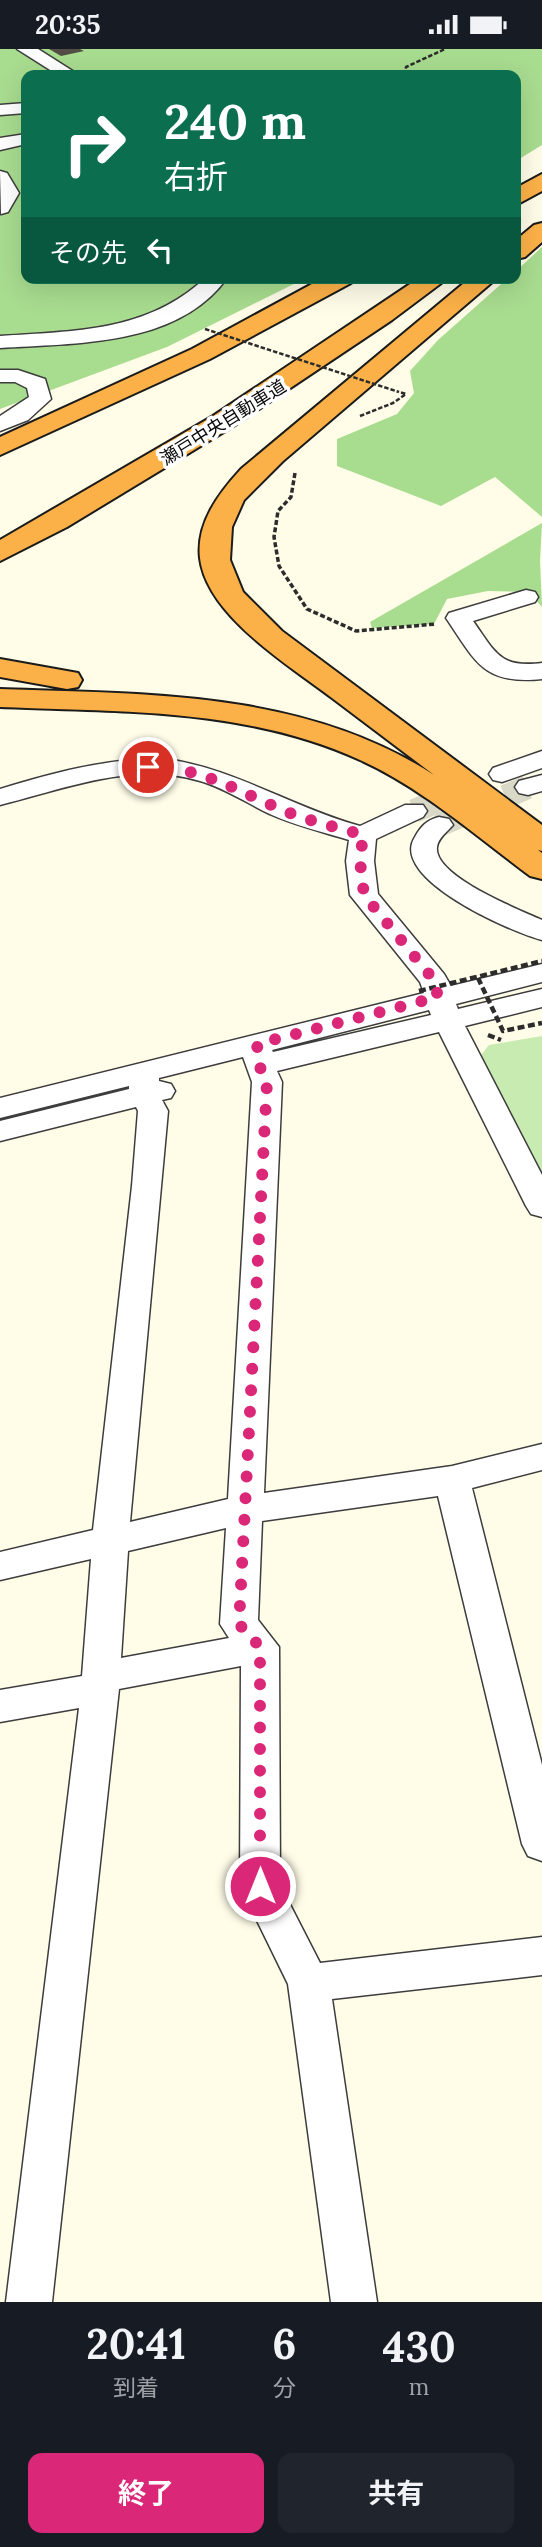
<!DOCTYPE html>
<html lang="ja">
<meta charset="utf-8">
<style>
:root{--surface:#171b24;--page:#20242c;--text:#f1f3f6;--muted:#9ea1a6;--accent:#db2777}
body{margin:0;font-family:Lora,"Noto Sans JP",serif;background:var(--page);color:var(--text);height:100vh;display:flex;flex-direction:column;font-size:26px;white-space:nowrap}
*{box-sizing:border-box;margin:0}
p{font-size:23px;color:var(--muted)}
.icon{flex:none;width:38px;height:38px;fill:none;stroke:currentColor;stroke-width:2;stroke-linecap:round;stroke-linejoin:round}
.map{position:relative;height:2253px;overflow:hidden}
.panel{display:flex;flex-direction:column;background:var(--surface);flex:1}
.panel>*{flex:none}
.guide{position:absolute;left:21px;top:21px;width:500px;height:214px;border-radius:14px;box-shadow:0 7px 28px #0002;background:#0b6e4f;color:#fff;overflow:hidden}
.pin{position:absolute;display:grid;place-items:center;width:60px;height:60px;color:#fff;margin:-30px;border:4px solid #fff;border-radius:50%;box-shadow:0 2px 7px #0007}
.me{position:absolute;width:77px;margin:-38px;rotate:0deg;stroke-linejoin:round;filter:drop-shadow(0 0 5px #0008)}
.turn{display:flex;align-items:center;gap:24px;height:147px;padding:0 28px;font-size:32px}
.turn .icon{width:91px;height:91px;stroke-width:2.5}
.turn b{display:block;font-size:49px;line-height:60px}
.then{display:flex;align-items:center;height:66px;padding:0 28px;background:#0003;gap:14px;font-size:26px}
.eta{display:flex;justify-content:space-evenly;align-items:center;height:119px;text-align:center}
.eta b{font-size:42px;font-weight:700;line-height:49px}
.button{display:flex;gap:14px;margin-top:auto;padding:14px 28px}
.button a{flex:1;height:80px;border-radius:14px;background:var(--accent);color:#fff;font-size:28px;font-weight:700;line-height:80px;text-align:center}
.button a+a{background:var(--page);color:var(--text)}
.status{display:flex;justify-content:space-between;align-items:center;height:49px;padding:0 35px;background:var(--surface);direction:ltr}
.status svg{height:19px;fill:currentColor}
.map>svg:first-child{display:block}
.green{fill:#c7ebb0}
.forest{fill:#a8dc8f}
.building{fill:#544d46}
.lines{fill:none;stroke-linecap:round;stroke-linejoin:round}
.minor-tunnel{stroke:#dad9c7;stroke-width:24;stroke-dasharray:24 12;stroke-linecap:butt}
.minor-casing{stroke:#3d3d3d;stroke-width:3}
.highway-casing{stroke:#1b1b1b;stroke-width:4}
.path-far2{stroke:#2c2c2c;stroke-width:2.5;stroke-dasharray:4.5 2;stroke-linecap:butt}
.path-far1{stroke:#2c2c2c;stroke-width:3.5;stroke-dasharray:5 2.5;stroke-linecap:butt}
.path{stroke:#2c2c2c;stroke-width:4.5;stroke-dasharray:7 3.5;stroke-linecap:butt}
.minor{fill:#fff;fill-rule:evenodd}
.highway{fill:#fcb148;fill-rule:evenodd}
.path-bridge-far1{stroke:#2c2c2c;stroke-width:2.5;stroke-dasharray:4.5 2;stroke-linecap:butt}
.path-bridge{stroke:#2c2c2c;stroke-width:4.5;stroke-dasharray:7 3.5;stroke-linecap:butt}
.route{stroke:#db2777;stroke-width:12;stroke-dasharray:0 21.6}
.labels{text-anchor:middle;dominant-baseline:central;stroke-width:7;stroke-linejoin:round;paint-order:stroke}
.far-street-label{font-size:18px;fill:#0a0a0a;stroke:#fff}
</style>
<div class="status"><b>20:35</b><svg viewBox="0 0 49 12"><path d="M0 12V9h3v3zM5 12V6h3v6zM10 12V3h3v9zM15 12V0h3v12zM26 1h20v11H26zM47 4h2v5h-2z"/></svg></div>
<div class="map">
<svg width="542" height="2253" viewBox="0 0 542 2253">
<rect width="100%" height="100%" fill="#fffde8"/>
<!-- green -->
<path class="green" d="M 542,987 L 542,1129 L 481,1006 L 489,996 Z"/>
<!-- forest -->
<path class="forest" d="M 0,0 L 542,0 L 542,96 L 516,112 L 516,26 L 26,26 L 26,229 L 306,229 L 167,298 L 0,360 Z
M 542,198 L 542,468 L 495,428 L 441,457 L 337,417 L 337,390 L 397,365 L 414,344 L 410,322 L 438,291 L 508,229 L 516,229 L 516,222 Z
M 542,474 L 540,512 L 542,558 L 529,543 L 488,542 L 447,550 L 434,575 L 372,579 L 370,573 Z"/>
<!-- building -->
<path class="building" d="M 49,0 L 80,0 L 84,2 L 61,7 Z"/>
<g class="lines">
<!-- minor-tunnel -->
<path class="minor-tunnel" d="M 414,762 L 471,738
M 439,776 L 528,738"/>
<defs>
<path id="minor" d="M 17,0 L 38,0 L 79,26 L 58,26 Z
M 26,54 L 26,64 L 0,66 L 0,56 Z
M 26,85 L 26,95 L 0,101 L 0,89 Z
M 0,122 L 7,124 L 19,144 L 8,163 L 1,165 Z
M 205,229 L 227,229 C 177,298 75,294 0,299 L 0,287 C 74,282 148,283 205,229 Z
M 0,321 L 18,321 L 45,330 L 51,350 L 28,371 L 0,382 L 0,367 L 29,348 L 27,339 L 15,333 L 0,333 Z
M 526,541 L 535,543 L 538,548 L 535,553 L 473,572 C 496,604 499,619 542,614 L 542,630 C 483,636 476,613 446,569 L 449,564 Z
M 542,702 L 542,719 L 502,733 L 493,731 L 489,725 L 493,719 Z
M 157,709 C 230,716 290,758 360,777 L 405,756 L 423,756 L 427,762 L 423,768 L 376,790 L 374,812 L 378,845 L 444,925 L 451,937 L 542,915 L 542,933 L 456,955 L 458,960 L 542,940 L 542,958 L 465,977 L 542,1126 L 542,1168 L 531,1165 L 526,1157 L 439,983 L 277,1022 L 282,1033 L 264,1444 L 452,1417 L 542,1395 L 542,1421 L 472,1439 L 542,1716 L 542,1812 L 528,1807 L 522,1795 L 438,1447 L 262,1472 L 258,1571 L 279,1598 L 280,1836 L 320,1914 L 542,1888 L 542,1926 L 332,1950 L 377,2253 L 331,2253 L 288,1935 L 240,1837 L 241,1617 L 119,1640 L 52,2253 L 6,2253 L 79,1659 L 0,1673 L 0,1641 L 82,1627 L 91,1510 L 0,1531 L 0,1503 L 93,1481 L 132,1137 L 138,1062 L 136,1058 L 0,1092 L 0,1072 L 129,1040 L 129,1037 L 0,1069 L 0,1049 L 424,944 L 420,933 L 350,846 L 346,812 L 349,791 C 323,783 297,777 272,766 C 248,755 225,739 200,732 C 132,712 65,740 0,756 L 0,740 C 52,724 102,711 157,709 ZM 429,961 L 431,966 L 273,1003 L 272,1001 ZM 243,1008 L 252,1033 L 228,1450 L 130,1473 L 168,1062 L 162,1051 L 171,1049 L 175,1042 L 171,1035 L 159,1032 L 159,1029 ZM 226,1479 L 220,1575 L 229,1589 L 121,1609 L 128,1502 Z
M 542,726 L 542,742 L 528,746 L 519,744 L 515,738 L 519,732 Z
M 439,768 L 449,770 L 453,776 C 447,783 438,789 437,798 C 433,827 520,861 542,871 L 542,891 C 511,883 388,829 415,788 C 421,777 427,771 439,768 Z"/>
<path id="highway" d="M 542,125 L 542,142 L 516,156 L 516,139 Z
M 542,174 L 542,193 L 525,208 L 516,210 L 516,191 L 534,176 Z
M 323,229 L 354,229 L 351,234 L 210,310 L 0,406 L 0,388 L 192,300 Z
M 419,229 L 448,229 L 392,271 L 232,378 L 67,478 L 0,512 L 0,491 L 213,367 Z
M 470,229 L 497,229 L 283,412 L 244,451 L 232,478 L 230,511 L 243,543 L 282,582 L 542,776 L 542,802 L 538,801 L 542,804 L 542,830 L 530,827 C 475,786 422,739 360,711 C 247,659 121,663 0,658 L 0,640 C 148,645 305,642 434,726 C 400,700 366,675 332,649 C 289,616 207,567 200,509 C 196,474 219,444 241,420 Z
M 0,610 L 78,624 L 82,631 L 78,638 L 67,640 L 0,628 Z"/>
</defs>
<!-- minor casing -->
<use href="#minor" class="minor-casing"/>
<!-- highway casing -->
<use href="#highway" class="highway-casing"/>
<!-- path-far2 -->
<path class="path-far2" d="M 405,26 L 406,18 L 445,0
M 360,367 L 393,354 L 406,345 L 399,343"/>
<!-- path-far1 -->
<path class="path-far1" d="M 295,424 L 291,448 L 278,462 L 274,488 L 279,517 L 307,560 L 356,582 L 436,575"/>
<!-- path -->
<path class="path" d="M 488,986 L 501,991"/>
<!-- minor -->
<use href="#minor" class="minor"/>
<!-- highway -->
<use href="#highway" class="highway"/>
<!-- path-bridge-far1 -->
<path class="path-bridge-far1" d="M 205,280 L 399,343"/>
<!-- path-bridge -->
<path class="path-bridge" d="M 478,929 L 503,982 L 542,974
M 419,942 L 542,912"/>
</g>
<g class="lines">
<!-- route -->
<path class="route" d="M 148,718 C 206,718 243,746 295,766 C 317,774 341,779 363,786 L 360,812 L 364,846 L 434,931 L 438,948 L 257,995 L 259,1016 L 267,1033 L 239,1575 L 260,1598 L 260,1837"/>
</g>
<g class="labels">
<!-- far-street labels -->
<g class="far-street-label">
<text transform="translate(223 373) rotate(-32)">瀬戸中央自動車道</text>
</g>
</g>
</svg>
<div class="pin" style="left:148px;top:718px;background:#d93025"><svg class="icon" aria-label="arrive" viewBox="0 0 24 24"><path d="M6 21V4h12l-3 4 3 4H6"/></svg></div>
<svg class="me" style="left:260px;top:1837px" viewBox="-20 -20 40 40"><circle r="17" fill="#db2777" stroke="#fff" stroke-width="3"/><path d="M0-11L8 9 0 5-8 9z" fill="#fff"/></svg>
<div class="guide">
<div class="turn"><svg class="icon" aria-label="right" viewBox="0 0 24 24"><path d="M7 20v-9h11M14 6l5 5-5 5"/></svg><div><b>240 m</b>右折</div></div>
<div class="then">その先<svg class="icon" aria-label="left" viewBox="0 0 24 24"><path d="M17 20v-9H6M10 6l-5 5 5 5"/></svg></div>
</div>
</div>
<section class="panel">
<div class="eta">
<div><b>20:41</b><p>到着</p></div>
<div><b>6</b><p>分</p></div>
<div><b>430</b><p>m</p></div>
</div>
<div class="button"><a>終了</a><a>共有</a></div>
</section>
